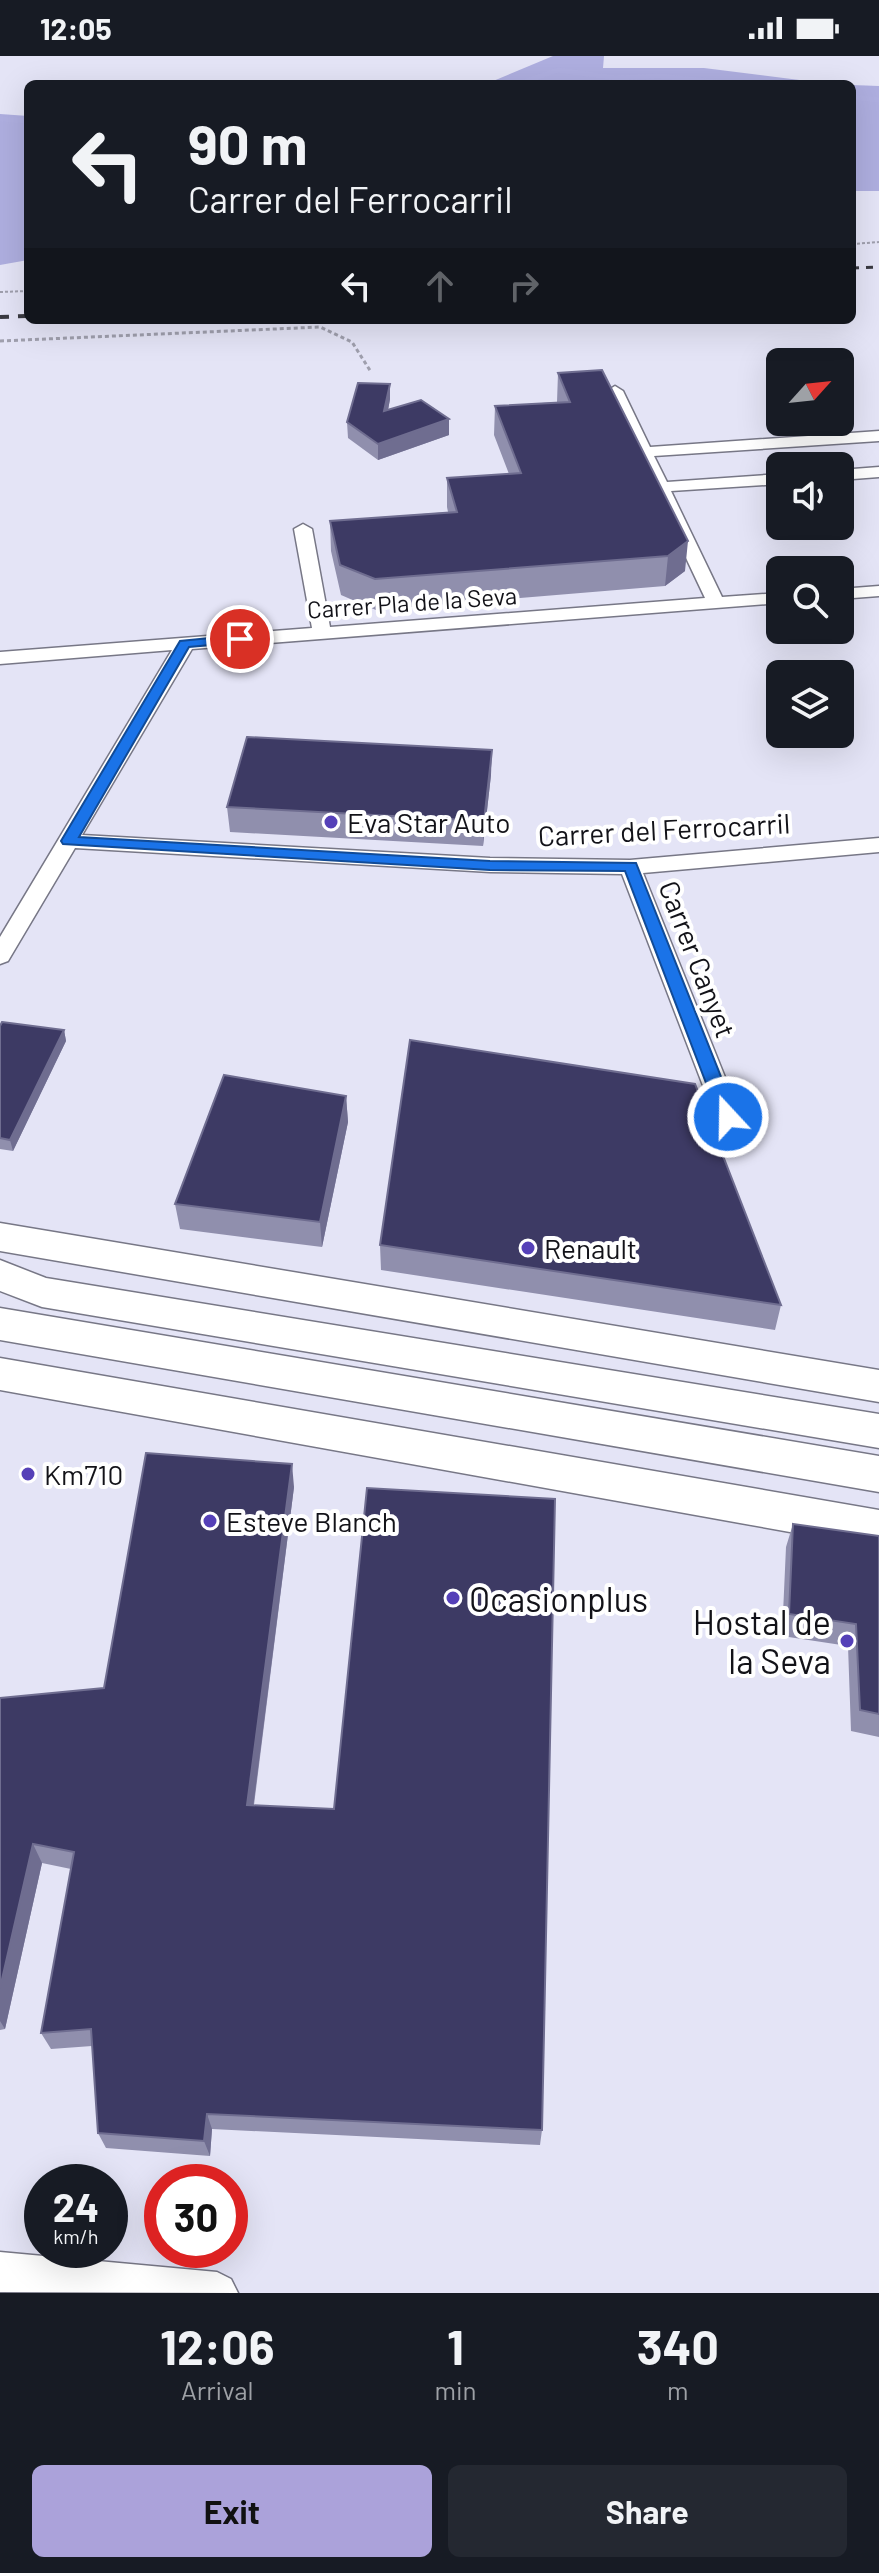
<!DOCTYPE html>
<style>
:root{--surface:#171b24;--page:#242831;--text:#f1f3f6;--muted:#9ea1a6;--accent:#aba2da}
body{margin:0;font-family:Barlow,sans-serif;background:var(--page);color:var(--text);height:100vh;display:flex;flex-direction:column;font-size:30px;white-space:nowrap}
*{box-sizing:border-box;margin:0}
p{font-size:26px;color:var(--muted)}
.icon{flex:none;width:44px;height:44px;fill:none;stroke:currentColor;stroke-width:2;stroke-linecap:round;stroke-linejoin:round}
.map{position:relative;height:2237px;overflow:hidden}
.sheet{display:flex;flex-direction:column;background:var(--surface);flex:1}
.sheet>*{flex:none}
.top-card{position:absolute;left:24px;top:24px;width:832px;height:244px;border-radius:12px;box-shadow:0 8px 32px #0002;background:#171b24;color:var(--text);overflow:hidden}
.needle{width:52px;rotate:63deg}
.fabs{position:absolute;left:766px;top:292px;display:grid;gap:16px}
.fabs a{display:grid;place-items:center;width:88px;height:88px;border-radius:12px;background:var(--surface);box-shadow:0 8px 32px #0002;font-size:40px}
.speed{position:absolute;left:24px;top:2108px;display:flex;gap:16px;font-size:40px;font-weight:700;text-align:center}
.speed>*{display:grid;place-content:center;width:104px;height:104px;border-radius:50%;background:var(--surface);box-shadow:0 8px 32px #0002;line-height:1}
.speed small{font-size:20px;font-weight:400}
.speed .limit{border:12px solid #d22;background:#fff;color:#111}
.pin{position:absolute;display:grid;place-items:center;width:68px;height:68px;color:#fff;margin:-34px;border:4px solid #fff;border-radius:50%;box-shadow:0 2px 8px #0007}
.me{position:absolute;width:88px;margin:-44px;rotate:339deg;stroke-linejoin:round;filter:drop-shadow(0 0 6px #0008)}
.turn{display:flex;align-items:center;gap:28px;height:168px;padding:0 32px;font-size:36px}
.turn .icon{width:104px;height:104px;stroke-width:2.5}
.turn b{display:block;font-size:56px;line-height:68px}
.lanes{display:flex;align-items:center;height:76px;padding:0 32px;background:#0003;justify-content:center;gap:40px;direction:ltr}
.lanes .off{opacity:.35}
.eta{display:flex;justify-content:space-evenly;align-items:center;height:136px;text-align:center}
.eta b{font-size:48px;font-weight:700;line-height:56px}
.button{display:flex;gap:16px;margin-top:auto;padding:16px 32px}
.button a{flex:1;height:92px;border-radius:12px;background:var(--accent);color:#111;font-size:32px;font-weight:700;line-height:92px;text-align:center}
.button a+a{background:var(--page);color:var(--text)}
.status{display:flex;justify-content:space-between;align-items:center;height:56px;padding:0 40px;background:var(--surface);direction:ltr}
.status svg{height:22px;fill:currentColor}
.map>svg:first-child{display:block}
.forest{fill:#aeaedf}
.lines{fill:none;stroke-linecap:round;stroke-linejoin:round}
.stream{stroke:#afafe0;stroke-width:5}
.street-casing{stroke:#777786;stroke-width:3}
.secondary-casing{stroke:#777786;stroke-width:3}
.path-far1{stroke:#9f9fad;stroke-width:2;stroke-dasharray:3 2;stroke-linecap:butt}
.path{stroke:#9f9fad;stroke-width:3;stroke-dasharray:4 3;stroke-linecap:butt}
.street{fill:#fff;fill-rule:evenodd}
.secondary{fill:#fff;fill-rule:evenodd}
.rail-far1{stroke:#3a3a42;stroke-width:3;stroke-dasharray:7 7;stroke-linecap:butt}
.rail{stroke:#3a3a42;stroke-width:4;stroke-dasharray:9 9;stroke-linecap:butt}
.wall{fill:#908fad}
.shaded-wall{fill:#6f6d90}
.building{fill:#3d3a64;stroke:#6f6d90;stroke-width:2}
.route{fill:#1a73e8;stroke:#114b97;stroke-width:2}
.poi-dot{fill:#5540b8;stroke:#fff;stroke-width:3}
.labels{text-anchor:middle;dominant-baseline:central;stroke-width:8;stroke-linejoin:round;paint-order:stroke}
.far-street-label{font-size:24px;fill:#121218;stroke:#fff}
.poi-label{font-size:28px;fill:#121218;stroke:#fff;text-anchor:start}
.street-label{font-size:28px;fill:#121218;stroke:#fff}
.near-poi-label{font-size:34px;fill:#121218;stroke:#fff;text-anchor:start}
</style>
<div class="status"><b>12:05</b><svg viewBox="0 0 49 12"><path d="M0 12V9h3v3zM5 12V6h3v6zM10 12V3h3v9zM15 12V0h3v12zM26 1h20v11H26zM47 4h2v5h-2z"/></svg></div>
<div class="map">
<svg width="879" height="2237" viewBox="0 0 879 2237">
<rect width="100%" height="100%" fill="#e4e4f6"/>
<!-- forest -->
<path class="forest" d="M 553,0 L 604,0 L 603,12 L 704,12 L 831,28 L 486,28 Z
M 852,29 L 879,30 L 879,135 L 852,135 Z
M 0,58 L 28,60 L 28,204 L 0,209 Z"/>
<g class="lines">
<!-- stream -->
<path class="stream" d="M 518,28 L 558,14 L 616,22 L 659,20 L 736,28
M 852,41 L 879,44
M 0,63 L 28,65"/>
<defs>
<path id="street" d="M 615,330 L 623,335 L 650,391 L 879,375 L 879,385 L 654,400 L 667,426 L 780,418 L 780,428 L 671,435 L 722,541 L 780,537 L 780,547 L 192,593 L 82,779 L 490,802 L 630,804 L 879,782 L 879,796 L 643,817 L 741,1061 L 737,1067 L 719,1067 L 715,1061 L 622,818 L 490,816 L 75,792 L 8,905 L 0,908 L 0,881 L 172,594 L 0,608 L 0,596 L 312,572 L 294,473 L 303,468 L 312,473 L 330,571 L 705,542 L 607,335 Z
M 879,411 L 879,421 L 840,424 L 840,414 Z
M 879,530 L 879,540 L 840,543 L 840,533 Z
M 0,2196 L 217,2216 L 231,2223 L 238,2237 L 0,2236 Z"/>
<path id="secondary" d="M 0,1167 L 879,1314 L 879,1346 L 0,1195 Z
M 0,1204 L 46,1222 L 879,1358 L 879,1392 L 42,1251 L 0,1235 Z
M 0,1252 L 879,1400 L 879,1436 L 0,1284 Z
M 0,1302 L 879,1454 L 879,1492 L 0,1334 Z"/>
</defs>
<!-- street casing -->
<use href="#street" class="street-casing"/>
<!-- secondary casing -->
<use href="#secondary" class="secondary-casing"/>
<!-- path-far1 -->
<path class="path-far1" d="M 852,188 L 879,186
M 0,236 L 28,235"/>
<!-- path -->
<path class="path" d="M 0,285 L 320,271 L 352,286 L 371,316"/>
<!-- street -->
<use href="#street" class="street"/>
<!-- secondary -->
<use href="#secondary" class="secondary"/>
<!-- rail-far1 -->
<path class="rail-far1" d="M 852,212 L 879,211"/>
<!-- rail -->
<path class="rail" d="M 0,261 L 28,260"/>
</g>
<!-- wall -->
<path class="wall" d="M 558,317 L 685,515 L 665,530 L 376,554 L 341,539 L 331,495 L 330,465 L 448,456 L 447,451 L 447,422 L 509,418 L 494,379 L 495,350 L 557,346 Z
M 390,328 L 390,343 L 388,354 L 449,379 L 378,404 L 348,382 L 347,366 Z
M 491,719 L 483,790 L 230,776 L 227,751 Z
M 0,970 L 64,974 L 66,985 L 13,1095 L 0,1093 Z
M 346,1040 L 348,1066 L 322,1191 L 180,1173 L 175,1148 Z
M 380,1189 L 781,1249 L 775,1274 L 381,1214 Z
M 294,1431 L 254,1749 L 542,2074 L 540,2089 L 212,2073 L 210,2100 L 106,2092 L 98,2077 L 92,1990 L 51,1993 L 41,1977 L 71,1813 L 42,1807 L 5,1973 L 0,1974 L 0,1642 L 104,1632 Z
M 793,1468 L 879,1480 L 879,1681 L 851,1675 L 848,1590 L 782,1580 L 786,1491 Z"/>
<!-- shaded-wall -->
<path class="shaded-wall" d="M 390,328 L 390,343 L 385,371 L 384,355 Z
M 449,363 L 449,379 L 378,404 L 378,388 Z
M 688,485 L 685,515 L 665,530 L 668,500 Z
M 492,694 L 491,719 L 483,790 L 484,765 Z
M 64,974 L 66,985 L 13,1095 L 10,1084 Z
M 346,1040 L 348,1066 L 322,1191 L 320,1166 Z
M 292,1408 L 294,1431 L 251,1768 L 247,1749 Z
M 33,1788 L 42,1807 L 5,1973 L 0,1965 L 0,1932 Z
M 207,2058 L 212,2073 L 210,2100 L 204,2085 Z"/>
<!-- building -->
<path class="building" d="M 602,314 L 688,485 L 668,500 L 375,523 L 340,509 L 330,465 L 457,456 L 447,422 L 521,417 L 495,350 L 570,346 L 558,317 Z
M 358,327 L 390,328 L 384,355 L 421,344 L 449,363 L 378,388 L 347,366 Z
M 247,681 L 492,694 L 484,765 L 227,751 Z
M 2,966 L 64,974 L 10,1084 L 0,1082 L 0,970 Z
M 410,984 L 695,1028 L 781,1249 L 380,1189 Z
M 224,1019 L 346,1040 L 320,1166 L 175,1148 Z
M 146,1397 L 292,1408 L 247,1749 L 334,1753 L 367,1432 L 555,1443 L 542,2074 L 207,2058 L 204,2085 L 98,2077 L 91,1973 L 41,1977 L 74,1796 L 33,1788 L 0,1932 L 0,1642 L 104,1632 Z
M 793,1468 L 879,1480 L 879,1658 L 860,1654 L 856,1568 L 789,1558 Z"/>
<!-- route -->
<path class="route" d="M 240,579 L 244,581 L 244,586 L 189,591 L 79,781 L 490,805 L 636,807 L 737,1061 L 734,1066 L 728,1068 L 719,1061 L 625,815 L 490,814 L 63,788 L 61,785 L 180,585 Z"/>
<!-- markers -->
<g class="poi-dot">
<circle cx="331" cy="766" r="8"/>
<circle cx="528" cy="1192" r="8"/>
<circle cx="28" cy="1418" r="8"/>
<circle cx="210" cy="1465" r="8"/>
<circle cx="453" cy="1542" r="8"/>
<circle cx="847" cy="1585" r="8"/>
</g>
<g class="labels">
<!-- far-street labels -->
<g class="far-street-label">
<text transform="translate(412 546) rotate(-4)">Carrer Pla de la Seva</text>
</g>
<!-- poi labels -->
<g class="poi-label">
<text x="347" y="766">Eva Star Auto</text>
<text x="544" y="1192">Renault</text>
<text x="44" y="1418">Km710</text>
<text x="226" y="1465">Esteve Blanch</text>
</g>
<!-- street labels -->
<g class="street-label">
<text transform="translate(664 773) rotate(-3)">Carrer del Ferrocarril</text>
<text transform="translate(698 903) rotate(69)">Carrer Canyet</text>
</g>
<!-- near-poi labels -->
<g class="near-poi-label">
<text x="469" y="1542">Ocasionplus</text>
<text x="831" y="1565" text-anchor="end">Hostal de<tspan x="831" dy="39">la Seva</tspan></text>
</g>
</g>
</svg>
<div class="fabs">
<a><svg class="needle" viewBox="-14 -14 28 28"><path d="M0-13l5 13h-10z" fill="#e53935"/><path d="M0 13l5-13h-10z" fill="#9ea1a6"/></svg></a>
<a><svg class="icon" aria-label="sound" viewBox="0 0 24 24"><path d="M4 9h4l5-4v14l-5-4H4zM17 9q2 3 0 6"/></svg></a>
<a><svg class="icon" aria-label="search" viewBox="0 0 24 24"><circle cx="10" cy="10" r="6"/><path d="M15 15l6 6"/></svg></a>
<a><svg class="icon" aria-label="layers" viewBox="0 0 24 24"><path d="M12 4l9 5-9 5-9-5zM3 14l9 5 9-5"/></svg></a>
</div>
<div class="speed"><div>24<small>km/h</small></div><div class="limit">30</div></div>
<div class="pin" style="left:240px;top:583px;background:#d93025"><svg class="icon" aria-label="arrive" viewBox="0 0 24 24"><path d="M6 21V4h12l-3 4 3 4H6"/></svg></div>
<svg class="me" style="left:728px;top:1061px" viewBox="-20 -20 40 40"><circle r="17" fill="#1a73e8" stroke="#fff" stroke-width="3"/><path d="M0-11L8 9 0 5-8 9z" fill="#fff"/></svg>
<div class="top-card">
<div class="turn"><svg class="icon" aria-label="left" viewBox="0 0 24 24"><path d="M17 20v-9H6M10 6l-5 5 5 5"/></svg><div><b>90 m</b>Carrer del Ferrocarril</div></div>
<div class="lanes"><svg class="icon" aria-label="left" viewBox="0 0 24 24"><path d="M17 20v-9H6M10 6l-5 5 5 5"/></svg><svg class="icon off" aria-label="ahead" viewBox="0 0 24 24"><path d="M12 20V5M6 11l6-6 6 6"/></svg><svg class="icon off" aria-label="right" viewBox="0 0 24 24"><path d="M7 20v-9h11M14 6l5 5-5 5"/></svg></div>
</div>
</div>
<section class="sheet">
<div class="eta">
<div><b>12:06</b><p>Arrival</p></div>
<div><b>1</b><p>min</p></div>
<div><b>340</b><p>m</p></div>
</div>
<div class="button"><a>Exit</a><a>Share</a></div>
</section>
